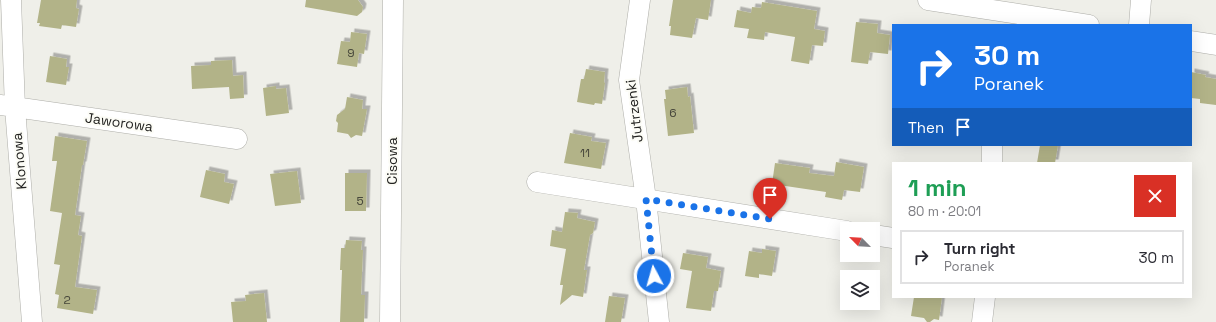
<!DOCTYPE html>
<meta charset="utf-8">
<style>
:root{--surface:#fff;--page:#f2f2f3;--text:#2b2b33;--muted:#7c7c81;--line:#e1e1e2}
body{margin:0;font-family:"Space Grotesk",sans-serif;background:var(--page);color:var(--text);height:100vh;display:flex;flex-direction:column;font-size:15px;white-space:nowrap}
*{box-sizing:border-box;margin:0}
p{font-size:13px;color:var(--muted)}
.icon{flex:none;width:22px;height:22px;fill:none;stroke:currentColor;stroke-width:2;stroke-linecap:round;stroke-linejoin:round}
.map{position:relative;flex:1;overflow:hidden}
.side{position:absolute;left:892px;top:162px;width:300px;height:136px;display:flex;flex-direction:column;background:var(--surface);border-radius:0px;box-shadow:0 4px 16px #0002}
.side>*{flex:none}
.hud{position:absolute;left:892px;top:24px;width:300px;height:122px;border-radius:0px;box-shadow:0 4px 16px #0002;background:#1a73e8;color:#fff;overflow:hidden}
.needle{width:26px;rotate:294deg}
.tools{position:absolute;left:840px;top:222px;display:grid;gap:8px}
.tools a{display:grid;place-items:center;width:40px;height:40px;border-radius:0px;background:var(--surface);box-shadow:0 4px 16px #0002;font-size:20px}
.pin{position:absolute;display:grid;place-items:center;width:34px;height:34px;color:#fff;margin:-41px -17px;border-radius:50% 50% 50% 0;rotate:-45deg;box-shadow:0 0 4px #0007}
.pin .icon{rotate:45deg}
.me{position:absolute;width:44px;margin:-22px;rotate:354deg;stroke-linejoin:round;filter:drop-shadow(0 0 3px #0008)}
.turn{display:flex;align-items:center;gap:14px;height:84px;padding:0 16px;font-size:18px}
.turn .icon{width:52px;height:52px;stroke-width:2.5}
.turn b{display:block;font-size:28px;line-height:34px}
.then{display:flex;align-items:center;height:38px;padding:0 16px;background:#0003;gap:8px;font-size:15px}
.round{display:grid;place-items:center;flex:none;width:42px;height:42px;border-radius:0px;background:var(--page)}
.headline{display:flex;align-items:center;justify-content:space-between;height:68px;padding:0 16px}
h1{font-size:24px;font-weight:600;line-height:30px;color:#1e9e55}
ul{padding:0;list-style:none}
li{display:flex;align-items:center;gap:12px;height:54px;margin:0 8px 6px;padding:0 8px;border:2px solid var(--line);border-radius:0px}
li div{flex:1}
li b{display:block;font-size:15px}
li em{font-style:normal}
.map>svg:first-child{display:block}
.building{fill:#b2b388;filter:url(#shadow)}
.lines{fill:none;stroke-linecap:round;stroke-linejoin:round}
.minor-casing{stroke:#aeaea9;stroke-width:21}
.minor{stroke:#fff;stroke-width:20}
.route{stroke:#1a73e8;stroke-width:7;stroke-dasharray:0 12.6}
.labels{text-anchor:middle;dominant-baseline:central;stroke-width:4;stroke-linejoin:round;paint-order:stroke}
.number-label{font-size:12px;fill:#47473b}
.street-label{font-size:14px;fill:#232321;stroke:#fcfcf6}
</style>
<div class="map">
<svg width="1216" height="322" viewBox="0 0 1216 322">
<defs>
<filter id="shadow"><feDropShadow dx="3.5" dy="-3.5" stdDeviation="0" flood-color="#0004"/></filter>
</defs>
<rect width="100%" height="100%" fill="#efefe9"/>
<!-- building -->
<path class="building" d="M 41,0 L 77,0 L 76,8 L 79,9 L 76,27 L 62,25 L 61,29 L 39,26 L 40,23 L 37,23 Z
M 306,0 L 358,0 L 363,7 L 362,12 L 357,16 L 305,7 Z
M 673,0 L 711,0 L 708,20 L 696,18 L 692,38 L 670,35 L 671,26 L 669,26 Z
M 762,2 L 817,11 L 814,29 L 825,31 L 823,46 L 812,45 L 809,64 L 791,61 L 795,37 L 765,32 L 764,40 L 747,38 L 749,29 L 734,27 L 737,10 L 751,13 L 752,7 L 761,8 Z
M 856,22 L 878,24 L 877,33 L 890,35 L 888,54 L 870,52 L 868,64 L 851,62 Z
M 351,32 L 367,34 L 364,54 L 359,53 L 357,67 L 337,64 L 341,41 L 350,42 Z
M 50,56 L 67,59 L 66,67 L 69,67 L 66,85 L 46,82 Z
M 232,60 L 233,76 L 243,75 L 244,98 L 230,99 L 229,87 L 192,89 L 191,66 L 211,65 L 211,61 Z
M 586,69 L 605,72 L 604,82 L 605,83 L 602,104 L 595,103 L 594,105 L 577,102 L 581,79 L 584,79 Z
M 1191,72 L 1206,75 L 1205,77 L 1216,79 L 1216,105 L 1200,103 L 1200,99 L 1191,98 Z
M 276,86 L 276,89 L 286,88 L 289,113 L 266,116 L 263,88 Z
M 687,87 L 688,97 L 690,96 L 694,133 L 668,136 L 664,99 L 666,99 L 665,90 Z
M 347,97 L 363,100 L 362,109 L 367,109 L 362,136 L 356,135 L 351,138 L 348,134 L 337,132 L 338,123 L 336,121 L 337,115 L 345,109 Z
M 570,133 L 592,137 L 591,141 L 606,143 L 601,169 L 564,163 Z
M 55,136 L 87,141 L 83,165 L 82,165 L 75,215 L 81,216 L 78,235 L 82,236 L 75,287 L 97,290 L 93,314 L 57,308 L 59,295 L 55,294 L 60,265 L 54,264 L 62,213 L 50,211 L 57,161 L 52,161 Z
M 1040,145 L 1058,145 L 1055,163 L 1037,163 Z
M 836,162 L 864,167 L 860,192 L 844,190 L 842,200 L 825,197 L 826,192 L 772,184 L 775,163 L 810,168 L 809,173 L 834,176 Z
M 206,170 L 225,174 L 224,182 L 234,184 L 229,204 L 200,197 Z
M 297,171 L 301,203 L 275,206 L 270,174 Z
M 345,173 L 367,173 L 366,211 L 345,211 Z
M 565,212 L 578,213 L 577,218 L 595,222 L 593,233 L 590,235 L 584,270 L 587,270 L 583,297 L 572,295 L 560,305 L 563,285 L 560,285 L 566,249 L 550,246 L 552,230 L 562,232 Z
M 346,240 L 362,241 L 361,250 L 363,250 L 361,295 L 365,295 L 364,322 L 340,322 L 342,270 L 340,270 L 341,248 L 345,248 Z
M 762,249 L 776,251 L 772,276 L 759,274 L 759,278 L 745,276 L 749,251 L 762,253 Z
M 683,253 L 708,257 L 706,268 L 721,271 L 718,291 L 714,291 L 711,311 L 686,308 L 692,271 L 680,269 Z
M 264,293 L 267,322 L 233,322 L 231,302 L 246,301 L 245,295 Z
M 609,296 L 625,298 L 621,322 L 605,322 Z
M 914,297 L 942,297 L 939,320 L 934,319 L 930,322 L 927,322 L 924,318 L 911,316 Z"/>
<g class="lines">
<defs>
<path id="minor" d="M 11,0 L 15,108 L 32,322
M 640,0 L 629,80 L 646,199 L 659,322
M 928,0 L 1089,25
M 1139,25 L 1141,0
M 1191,41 L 1216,45
M 0,105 L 237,139
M 992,145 L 992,163
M 537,182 L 847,231
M 873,235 L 893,238
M 390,322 L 393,0
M 982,322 L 985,297"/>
</defs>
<!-- minor casing -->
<use href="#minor" class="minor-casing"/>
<!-- minor -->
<use href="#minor" class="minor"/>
</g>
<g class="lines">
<!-- route -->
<path class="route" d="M 654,276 L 646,199 L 770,219"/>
</g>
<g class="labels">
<!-- number labels -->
<g class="number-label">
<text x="351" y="53">9</text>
<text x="673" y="113">6</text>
<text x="585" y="153">11</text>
<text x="360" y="201">5</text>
<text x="67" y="300">2</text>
</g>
<!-- street labels -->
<g class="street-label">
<text transform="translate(634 111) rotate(-97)">Jutrzenki</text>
<text transform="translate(119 122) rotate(8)">Jaworowa</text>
<text transform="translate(19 161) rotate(-95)">Klonowa</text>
<text transform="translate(392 161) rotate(-90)">Cisowa</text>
</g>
</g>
</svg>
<div class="tools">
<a><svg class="needle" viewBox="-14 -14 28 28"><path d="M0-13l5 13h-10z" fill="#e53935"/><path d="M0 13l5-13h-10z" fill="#7c7c81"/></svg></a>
<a><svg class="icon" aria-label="layers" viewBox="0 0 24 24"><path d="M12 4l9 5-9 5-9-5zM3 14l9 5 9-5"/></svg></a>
</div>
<div class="pin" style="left:770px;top:219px;background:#d93025"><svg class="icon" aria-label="arrive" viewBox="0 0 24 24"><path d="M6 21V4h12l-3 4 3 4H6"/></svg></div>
<svg class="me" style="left:654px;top:276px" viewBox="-20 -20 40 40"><circle r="17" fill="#1a73e8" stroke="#fff" stroke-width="3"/><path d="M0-11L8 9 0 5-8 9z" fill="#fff"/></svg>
<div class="hud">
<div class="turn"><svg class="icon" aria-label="right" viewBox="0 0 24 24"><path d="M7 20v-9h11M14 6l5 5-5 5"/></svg><div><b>30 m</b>Poranek</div></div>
<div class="then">Then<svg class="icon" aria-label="arrive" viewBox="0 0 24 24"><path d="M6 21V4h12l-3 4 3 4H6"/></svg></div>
</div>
<section class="side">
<div class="headline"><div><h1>1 min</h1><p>80 m · 20:01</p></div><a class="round" style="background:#d93025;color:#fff"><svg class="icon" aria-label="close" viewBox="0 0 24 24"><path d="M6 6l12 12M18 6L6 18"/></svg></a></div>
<ul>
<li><svg class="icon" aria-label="right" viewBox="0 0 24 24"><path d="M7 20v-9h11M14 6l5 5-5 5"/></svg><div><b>Turn right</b><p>Poranek</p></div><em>30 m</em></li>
</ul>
</section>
</div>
